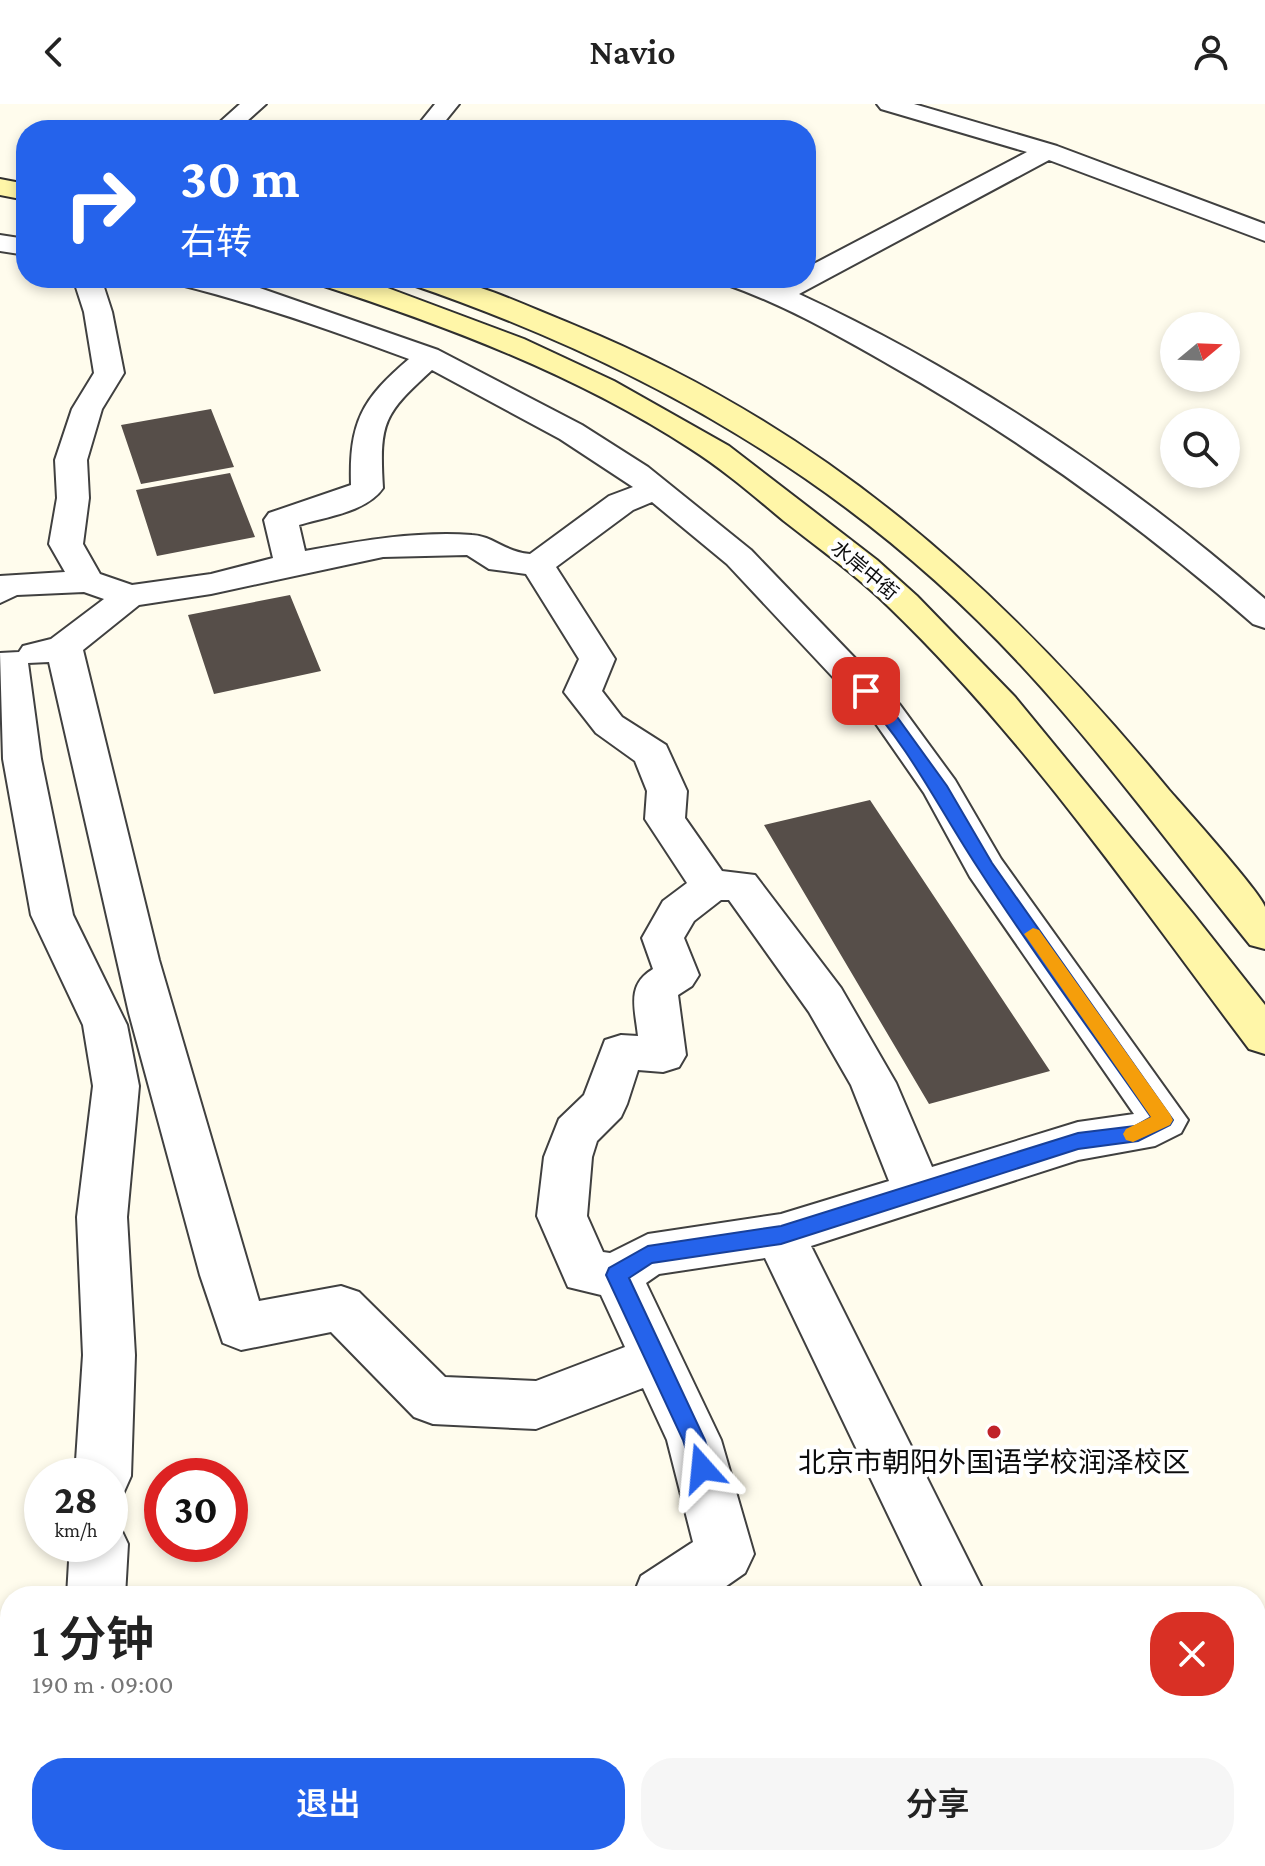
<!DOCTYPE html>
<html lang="zh">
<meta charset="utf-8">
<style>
:root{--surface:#fff;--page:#f6f6f6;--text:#222;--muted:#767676;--accent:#2563eb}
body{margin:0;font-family:"Crimson Pro","Noto Sans SC",serif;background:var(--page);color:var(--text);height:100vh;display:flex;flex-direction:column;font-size:30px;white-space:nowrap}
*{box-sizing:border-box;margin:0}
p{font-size:26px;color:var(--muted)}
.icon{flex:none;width:44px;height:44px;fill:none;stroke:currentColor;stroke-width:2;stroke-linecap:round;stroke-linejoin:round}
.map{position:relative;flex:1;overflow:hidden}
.sheet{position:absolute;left:0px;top:1482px;width:1266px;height:280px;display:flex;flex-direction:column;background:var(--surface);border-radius:32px 32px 0 0;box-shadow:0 4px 12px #0003}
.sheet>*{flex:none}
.banner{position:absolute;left:16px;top:16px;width:800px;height:168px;border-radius:32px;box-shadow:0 4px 12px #0003;background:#2563eb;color:#fff;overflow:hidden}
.needle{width:52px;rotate:71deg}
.buttons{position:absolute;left:1160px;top:208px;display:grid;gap:16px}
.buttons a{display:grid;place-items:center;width:80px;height:80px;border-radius:50%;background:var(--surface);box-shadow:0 4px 12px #0003;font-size:40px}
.speed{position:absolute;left:24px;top:1354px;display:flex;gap:16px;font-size:40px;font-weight:700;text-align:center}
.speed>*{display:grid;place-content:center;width:104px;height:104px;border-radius:50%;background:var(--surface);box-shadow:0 4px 12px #0003;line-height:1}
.speed small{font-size:20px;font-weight:400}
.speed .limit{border:12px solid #d22;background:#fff;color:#111}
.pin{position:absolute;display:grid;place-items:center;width:68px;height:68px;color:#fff;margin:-34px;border-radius:16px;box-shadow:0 4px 12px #0006}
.me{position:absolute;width:88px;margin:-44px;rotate:342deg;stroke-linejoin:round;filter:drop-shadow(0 0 6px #0008)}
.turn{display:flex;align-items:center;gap:28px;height:168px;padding:0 32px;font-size:36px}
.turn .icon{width:104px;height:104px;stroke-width:2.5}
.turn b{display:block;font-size:56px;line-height:68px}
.round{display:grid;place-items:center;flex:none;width:84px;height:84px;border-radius:32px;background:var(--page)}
.summary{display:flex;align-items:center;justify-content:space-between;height:136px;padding:0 32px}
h1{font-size:48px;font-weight:600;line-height:60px}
.action{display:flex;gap:16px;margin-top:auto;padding:16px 32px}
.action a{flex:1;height:92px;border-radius:32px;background:var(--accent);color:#fff;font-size:32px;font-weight:600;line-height:92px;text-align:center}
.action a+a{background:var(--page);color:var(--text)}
header{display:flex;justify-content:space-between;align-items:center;height:104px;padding:0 32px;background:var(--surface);font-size:36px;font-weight:600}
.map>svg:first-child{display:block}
.building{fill:#564e49}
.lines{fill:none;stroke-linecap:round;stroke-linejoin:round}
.street-casing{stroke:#404040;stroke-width:4}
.secondary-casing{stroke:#2f2f2f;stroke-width:4}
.street{fill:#fff;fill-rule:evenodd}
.secondary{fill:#fff6a8;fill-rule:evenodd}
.route{fill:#2563eb;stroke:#184099;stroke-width:2}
.slow{fill:#f59e0b}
.poi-dot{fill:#c02229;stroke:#fff;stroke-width:3}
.labels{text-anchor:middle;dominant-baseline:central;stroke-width:8;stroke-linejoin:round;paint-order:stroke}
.far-street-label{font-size:20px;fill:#0d0d0d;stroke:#fff}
.near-poi-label{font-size:28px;fill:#0d0d0d;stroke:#fff}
</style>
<header><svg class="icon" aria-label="back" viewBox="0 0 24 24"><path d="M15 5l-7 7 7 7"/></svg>Navio<svg class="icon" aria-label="person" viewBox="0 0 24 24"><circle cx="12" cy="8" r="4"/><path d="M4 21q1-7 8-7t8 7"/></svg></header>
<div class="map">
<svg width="1265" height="1762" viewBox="0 0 1265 1762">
<rect width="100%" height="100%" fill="#fffced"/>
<!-- building -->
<path class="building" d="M 211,305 L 234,363 L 141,380 L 121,321 Z
M 230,369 L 255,433 L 157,452 L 136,386 Z
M 290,491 L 321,567 L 214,590 L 188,511 Z
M 870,696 L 1050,967 L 929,1000 L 764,721 Z"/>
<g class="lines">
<defs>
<path id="street" d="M 240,0 L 266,0 L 237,26 L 211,26 Z
M 435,0 L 459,0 L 438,26 L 414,26 Z
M 877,0 L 914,0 L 1057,42 L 1265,120 L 1265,137 L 1049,56 L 799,190 C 967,268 1126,374 1265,495 L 1265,524 L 1253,520 C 1140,421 1019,334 888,260 C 835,230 783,200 725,180 L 721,174 L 761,174 L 776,180 L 788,174 L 806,174 L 806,164 L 1027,48 L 881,5 Z
M 0,131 L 26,135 L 26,151 L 0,147 Z
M 73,174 L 101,174 L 112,208 L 124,269 L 102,305 L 87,356 L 89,394 L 83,440 L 100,470 L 132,481 L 211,470 L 273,454 L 264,416 L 269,409 L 351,381 C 349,318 362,295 409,255 C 332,226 257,200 177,180 L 173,174 L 237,176 L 438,246 L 582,321 L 648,363 L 751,446 L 900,601 L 955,676 L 1001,755 L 1188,1016 L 1181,1029 L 1155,1042 L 1078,1056 L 811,1142 L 986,1492 L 927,1492 L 765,1154 L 659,1170 L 646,1179 L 721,1336 L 754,1450 L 745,1469 L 712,1492 L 633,1492 L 641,1472 L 693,1438 L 667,1336 L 643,1284 L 536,1325 L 433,1320 L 414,1313 L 331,1228 L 241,1246 L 223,1239 L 200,1171 L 129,909 L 49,558 L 28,559 L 41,655 L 73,811 L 127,921 L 139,982 L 127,1113 L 135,1251 L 131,1372 L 123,1390 L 110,1395 L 110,1372 L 75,1372 L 83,1251 L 77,1113 L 93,982 L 83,921 L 31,811 L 3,655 L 0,549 L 19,548 L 23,542 L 51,535 L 104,495 L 84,488 L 17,491 L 0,499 L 0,472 L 65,468 L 49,440 L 57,394 L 55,356 L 72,305 L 94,269 L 84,208 ZM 432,266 L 560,335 L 633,383 L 609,392 L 530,450 C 505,448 493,432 472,431 C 416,427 360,437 305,447 L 299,421 C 325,413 367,408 383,384 C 379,317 384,310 432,266 ZM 652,398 L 727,460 L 874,617 L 924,689 L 970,773 L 1134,1010 L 1078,1018 L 932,1063 L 896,979 L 841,884 L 755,771 L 722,767 L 685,714 L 687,687 L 666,641 L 622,613 L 602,587 L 615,555 L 556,463 L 633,406 ZM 467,451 L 489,465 L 526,470 L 579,555 L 564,588 L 596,629 L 635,657 L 647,687 L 645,715 L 687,779 L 663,797 L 642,834 L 653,865 C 626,881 635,904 638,932 L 621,931 L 605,936 L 584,991 L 559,1015 L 544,1053 L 537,1112 L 568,1183 L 601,1191 L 625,1243 L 536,1277 L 445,1273 L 359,1188 L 341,1182 L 259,1197 L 159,856 L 83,546 L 139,501 L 211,490 L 383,453 ZM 721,796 L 729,796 L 809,908 L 851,981 L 889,1077 L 781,1110 L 648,1130 L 610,1149 L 603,1148 L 587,1112 L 592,1053 L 597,1037 L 621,1013 L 627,1000 L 638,966 L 663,968 L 679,963 L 686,951 L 678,891 L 692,882 L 699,871 L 684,834 L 694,817 Z
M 110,1417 L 119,1421 L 128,1440 L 125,1492 L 67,1492 L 70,1440 L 110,1440 Z
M 10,1689 L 12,1752 L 0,1756 L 0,1692 Z
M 1059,1752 L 1124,1752 L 1128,1762 L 1063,1762 Z"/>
<path id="secondary" d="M 0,75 L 26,80 L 26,96 L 0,91 Z
M 314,174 L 356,174 L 385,183 L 524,235 L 614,277 L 729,342 L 877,456 L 917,492 L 1015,593 L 1194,811 L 1265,901 L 1265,950 L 1249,945 C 1135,794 1026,635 889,503 C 857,472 820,445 784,417 C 754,392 724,366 691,345 C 577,271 447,222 318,180 Z
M 406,174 C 420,174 436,172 449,175 C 491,184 533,205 574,221 C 821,322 1001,482 1169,686 C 1184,703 1262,790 1265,803 C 1265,815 1265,832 1265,845 L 1250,841 C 1174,747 1102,648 1020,560 C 850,377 644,260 410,180 Z"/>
</defs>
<!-- street casing -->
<use href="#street" class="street-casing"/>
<!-- secondary casing -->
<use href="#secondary" class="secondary-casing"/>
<!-- street -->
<use href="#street" class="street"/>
<!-- secondary -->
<use href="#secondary" class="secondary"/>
</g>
<!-- route -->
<path class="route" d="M 860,583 L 871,583 L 892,606 L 947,682 L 992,759 L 1173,1016 L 1170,1021 L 1138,1037 L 1078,1045 L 781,1140 L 652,1159 L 629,1174 L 705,1336 L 713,1364 L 710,1372 L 702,1375 L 694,1372 L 683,1336 L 606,1171 L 609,1164 L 648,1142 L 781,1122 L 1078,1029 L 1135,1022 L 1151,1013 C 1094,931 1034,851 980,767 C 940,707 910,643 860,590 Z"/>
<!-- slow -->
<path class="slow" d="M 1033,824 L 1039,826 L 1170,1010 L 1173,1016 L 1170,1021 L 1133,1038 L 1126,1036 L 1123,1030 L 1126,1025 L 1151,1013 L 1027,834 L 1024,830 Z"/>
<!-- markers -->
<circle class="poi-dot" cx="994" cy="1328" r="8"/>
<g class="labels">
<!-- far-street labels -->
<g class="far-street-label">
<text transform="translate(865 466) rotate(40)">水岸中街</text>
</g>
<!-- near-poi labels -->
<g class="near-poi-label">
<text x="994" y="1358">北京市朝阳外国语学校润泽校区</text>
</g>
</g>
</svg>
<div class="buttons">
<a><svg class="needle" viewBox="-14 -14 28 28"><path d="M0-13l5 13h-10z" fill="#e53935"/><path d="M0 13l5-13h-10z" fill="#767676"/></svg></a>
<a><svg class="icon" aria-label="search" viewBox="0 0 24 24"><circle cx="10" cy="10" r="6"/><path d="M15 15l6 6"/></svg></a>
</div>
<div class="speed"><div>28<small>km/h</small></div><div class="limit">30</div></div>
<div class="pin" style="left:866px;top:587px;background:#d93025"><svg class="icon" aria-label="arrive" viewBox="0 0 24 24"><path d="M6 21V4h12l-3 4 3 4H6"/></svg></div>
<svg class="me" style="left:702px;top:1364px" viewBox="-20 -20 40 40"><path d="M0-17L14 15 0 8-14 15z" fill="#2563eb" stroke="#fff" stroke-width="4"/></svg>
<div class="banner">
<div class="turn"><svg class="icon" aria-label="right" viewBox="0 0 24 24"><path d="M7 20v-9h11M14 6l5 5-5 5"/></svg><div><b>30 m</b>右转</div></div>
</div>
<section class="sheet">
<div class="summary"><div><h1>1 分钟</h1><p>190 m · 09:00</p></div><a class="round" style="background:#d93025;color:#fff"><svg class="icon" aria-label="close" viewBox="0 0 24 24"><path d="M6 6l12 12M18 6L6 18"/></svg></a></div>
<div class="action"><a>退出</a><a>分享</a></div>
</section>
</div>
